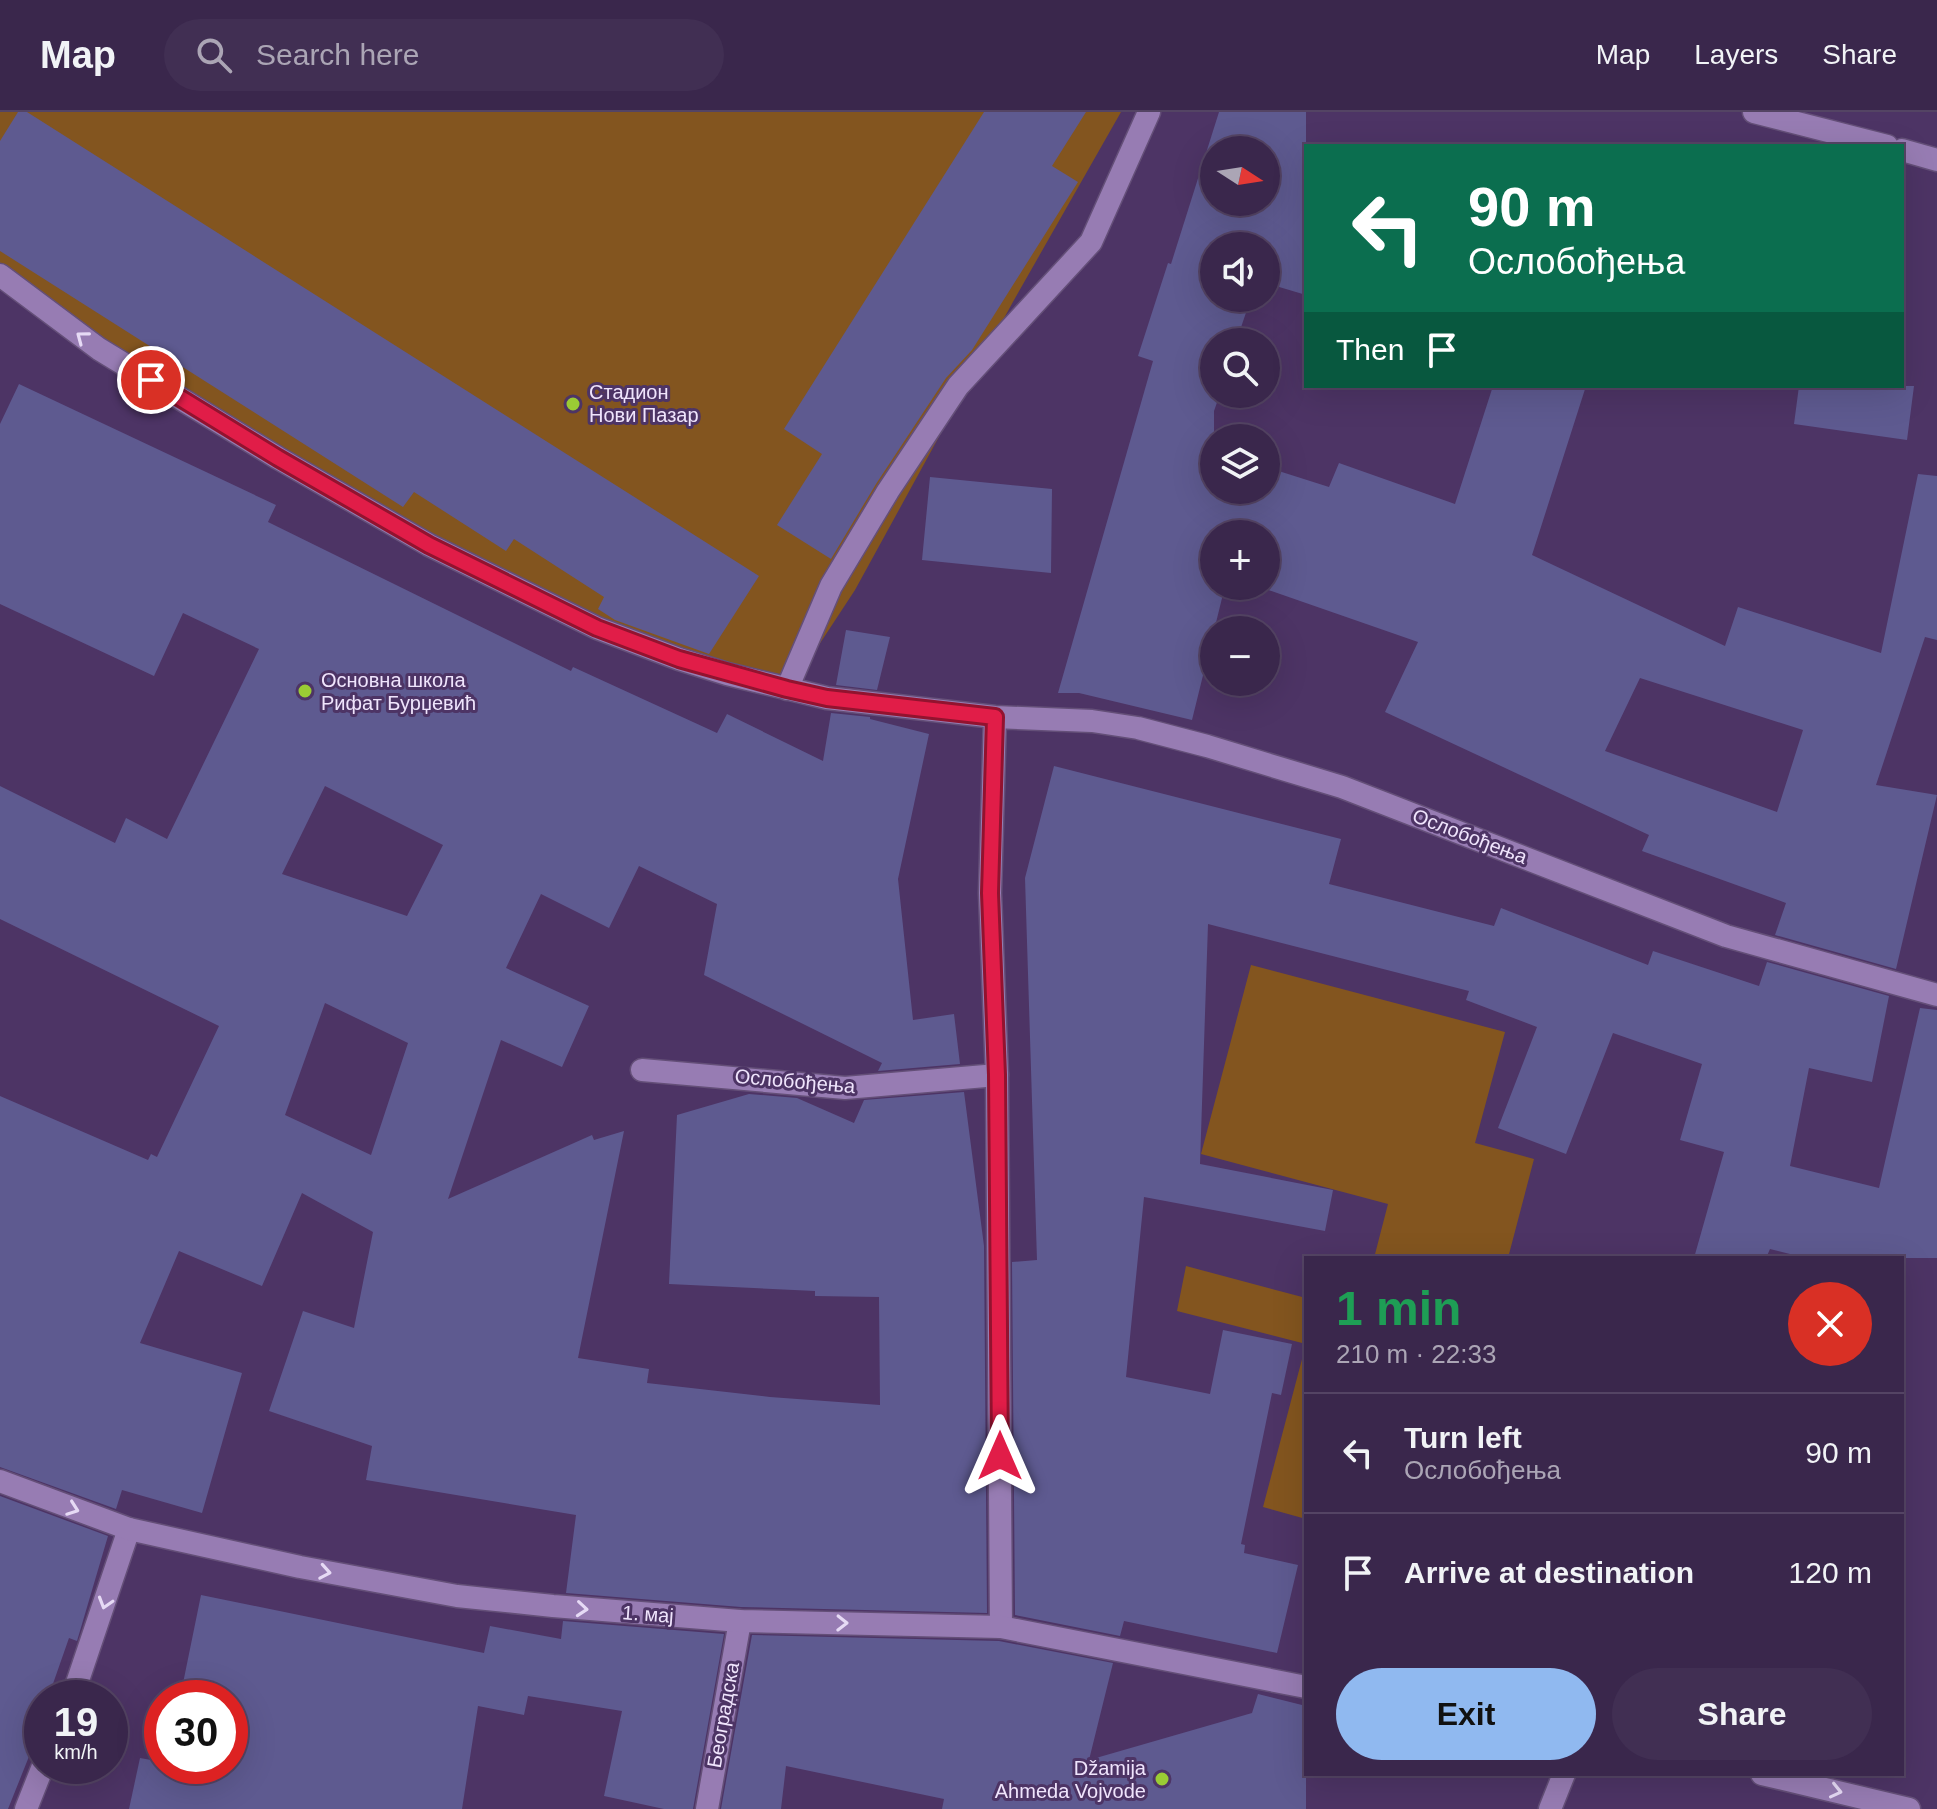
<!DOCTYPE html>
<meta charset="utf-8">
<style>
:root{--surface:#3a274c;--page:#412f53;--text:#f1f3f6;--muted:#aba5b5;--line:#544464;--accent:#90b9f0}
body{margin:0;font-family:Arial,sans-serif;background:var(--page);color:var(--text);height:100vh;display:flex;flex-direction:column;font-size:30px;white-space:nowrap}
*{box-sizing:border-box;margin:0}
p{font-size:26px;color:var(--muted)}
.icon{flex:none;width:44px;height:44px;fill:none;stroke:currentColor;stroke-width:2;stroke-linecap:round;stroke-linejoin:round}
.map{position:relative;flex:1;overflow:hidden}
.sheet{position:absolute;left:1304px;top:1144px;width:600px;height:520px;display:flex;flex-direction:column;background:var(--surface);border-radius:0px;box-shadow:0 8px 32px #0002,0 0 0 2px var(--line)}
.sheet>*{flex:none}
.banner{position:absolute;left:1304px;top:32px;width:600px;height:244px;border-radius:0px;box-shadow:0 8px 32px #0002,0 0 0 2px var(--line);background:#0b6e4f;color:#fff;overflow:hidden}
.needle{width:52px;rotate:102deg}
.controls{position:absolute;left:1200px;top:24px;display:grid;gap:16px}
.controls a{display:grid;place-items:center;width:80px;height:80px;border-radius:50%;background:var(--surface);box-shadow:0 8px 32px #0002,0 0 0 2px var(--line);font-size:40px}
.speed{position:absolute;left:24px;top:1568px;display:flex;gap:16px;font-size:40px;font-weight:700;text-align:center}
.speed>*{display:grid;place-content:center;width:104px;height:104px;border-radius:50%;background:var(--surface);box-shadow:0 8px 32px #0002,0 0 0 2px var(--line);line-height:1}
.speed small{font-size:20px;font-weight:400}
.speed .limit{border:12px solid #d22;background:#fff;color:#111}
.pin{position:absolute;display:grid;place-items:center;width:68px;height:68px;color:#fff;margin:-34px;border:4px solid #fff;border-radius:50%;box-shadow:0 2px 8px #0007}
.me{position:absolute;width:88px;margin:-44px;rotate:0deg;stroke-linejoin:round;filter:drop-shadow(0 0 6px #0008)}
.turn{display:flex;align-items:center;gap:28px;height:168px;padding:0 32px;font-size:36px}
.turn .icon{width:104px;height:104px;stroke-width:2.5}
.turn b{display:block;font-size:56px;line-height:68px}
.then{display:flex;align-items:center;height:76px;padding:0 32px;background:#0003;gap:16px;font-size:30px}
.round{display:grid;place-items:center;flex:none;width:84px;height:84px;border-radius:42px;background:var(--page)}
.overview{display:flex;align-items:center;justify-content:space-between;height:136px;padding:0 32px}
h1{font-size:48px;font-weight:700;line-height:60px;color:#1e9e55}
.primary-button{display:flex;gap:16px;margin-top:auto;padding:16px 32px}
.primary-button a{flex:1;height:92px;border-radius:48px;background:var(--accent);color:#111;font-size:32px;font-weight:700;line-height:92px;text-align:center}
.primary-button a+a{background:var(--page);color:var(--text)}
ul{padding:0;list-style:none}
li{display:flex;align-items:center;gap:24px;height:120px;padding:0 32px;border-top:2px solid var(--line)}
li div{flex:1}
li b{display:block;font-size:30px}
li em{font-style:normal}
header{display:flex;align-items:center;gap:48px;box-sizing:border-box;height:112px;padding:0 40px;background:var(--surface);border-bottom:2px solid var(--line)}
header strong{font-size:38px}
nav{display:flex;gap:44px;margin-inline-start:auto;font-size:28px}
.search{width:560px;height:72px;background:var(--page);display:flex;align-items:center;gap:20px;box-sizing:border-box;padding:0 28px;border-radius:44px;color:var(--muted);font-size:30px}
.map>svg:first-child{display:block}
.green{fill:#83551f}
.building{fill:#5e5a90;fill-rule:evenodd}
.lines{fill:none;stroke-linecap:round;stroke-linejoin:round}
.service-casing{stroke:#644f78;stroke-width:25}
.minor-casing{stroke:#644f78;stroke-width:25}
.tertiary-casing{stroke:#644f78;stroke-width:25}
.service{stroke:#977cb3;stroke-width:22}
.minor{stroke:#977cb3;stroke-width:22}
.tertiary{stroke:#977cb3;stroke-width:22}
.oneway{stroke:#e6daf5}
.route-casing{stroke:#92132f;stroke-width:20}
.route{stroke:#e11d48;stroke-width:14}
.poi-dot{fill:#9acb34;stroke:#4d3465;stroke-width:3}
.labels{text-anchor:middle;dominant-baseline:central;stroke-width:6;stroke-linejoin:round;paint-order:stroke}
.poi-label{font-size:20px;fill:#efe4fc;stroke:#4d3465;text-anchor:start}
.street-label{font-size:20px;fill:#efe4fc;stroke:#4d3465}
</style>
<header>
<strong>Map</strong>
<div class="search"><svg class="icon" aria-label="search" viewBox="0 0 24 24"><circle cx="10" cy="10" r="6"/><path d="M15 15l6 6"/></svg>Search here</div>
<nav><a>Map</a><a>Layers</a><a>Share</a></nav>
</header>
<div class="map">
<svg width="1937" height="1697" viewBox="0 0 1937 1697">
<rect width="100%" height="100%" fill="#4d3465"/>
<!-- green -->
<path class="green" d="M 0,0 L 1121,0 L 1014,188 L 855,478 L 788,580 L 679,547 L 429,433 L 0,161 Z
M 1251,853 L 1505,920 L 1475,1031 L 1534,1047 L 1508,1146 L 1374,1146 L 1388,1092 L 1201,1042 Z
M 1186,1154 L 1306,1186 L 1306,1407 L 1263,1395 L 1306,1232 L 1177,1199 Z"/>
<!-- building -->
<path class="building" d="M 18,0 L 27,0 L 759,464 L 709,542 L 615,508 L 598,497 L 604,485 L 514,427 L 506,439 L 414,380 L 403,395 L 0,139 L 0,29 Z
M 984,0 L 1086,0 L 1052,54 L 1078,70 L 972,238 L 946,266 L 876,372 L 831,447 L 777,413 L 822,342 L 784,317 Z
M 1219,0 L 1306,0 L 1306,183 L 1266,171 L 1266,134 L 1214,134 L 1214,186 L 1251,186 L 1236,230 L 1214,230 L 1214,282 L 1220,282 L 1214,299 L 1214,378 L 1266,378 L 1266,355 L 1329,375 L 1339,351 L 1455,392 L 1493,274 L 1586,274 L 1532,443 L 1725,534 L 1738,495 L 1881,541 L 1918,362 L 1937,364 L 1937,528 L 1925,525 L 1876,673 L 1937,683 L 1896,857 L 1775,823 L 1786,791 L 1642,739 L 1649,723 L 1385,600 L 1418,530 L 1257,474 L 1266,474 L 1266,422 L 1214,422 L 1214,474 L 1225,474 L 1192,608 L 1079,581 L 1058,581 L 1153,249 L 1138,244 L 1168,151 L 1171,152 ZM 1214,38 L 1266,38 L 1266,90 L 1214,90 ZM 1640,566 L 1803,618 L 1777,700 L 1605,639 Z
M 19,272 L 276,393 L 268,410 L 571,559 L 573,555 L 717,621 L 727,602 L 823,649 L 831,601 L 870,605 L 870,607 L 929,622 L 898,767 L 913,908 L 954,902 L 960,952 L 878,959 L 882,951 L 704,863 L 717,792 L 639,754 L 609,816 L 541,782 L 506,856 L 589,894 L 562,955 L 501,928 L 448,1087 L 592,1023 L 594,1028 L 624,1019 L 578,1246 L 649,1257 L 647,1271 L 770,1285 L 880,1293 L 879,1185 L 815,1184 L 815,1179 L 669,1172 L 677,1003 L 749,982 L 797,986 L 854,1011 L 864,988 L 964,980 L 984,1134 L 987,1501 L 741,1495 L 566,1481 L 576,1403 L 366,1368 L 372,1334 L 269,1299 L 303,1199 L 354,1216 L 373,1120 L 302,1081 L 262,1174 L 179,1139 L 140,1231 L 242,1261 L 202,1401 L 122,1378 L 116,1397 L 0,1355 L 0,984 L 148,1048 L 151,1042 L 157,1045 L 219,914 L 0,807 L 0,674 L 115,731 L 126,706 L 167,727 L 259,537 L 183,501 L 154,564 L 0,492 L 0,312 ZM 325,674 L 443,733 L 407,804 L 282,762 ZM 325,891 L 408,931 L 371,1043 L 285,1003 Z
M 1799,274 L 1914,274 L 1907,328 L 1794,312 Z
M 930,365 L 1052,377 L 1051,461 L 922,448 Z
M 846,518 L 890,525 L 877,578 L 836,573 Z
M 1054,654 L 1341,727 L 1329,772 L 1494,814 L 1501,796 L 1648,853 L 1653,839 L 1759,874 L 1767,850 L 1889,884 L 1872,970 L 1809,956 L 1790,1054 L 1879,1076 L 1920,896 L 1937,898 L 1937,1146 L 1806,1146 L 1770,1137 L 1766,1146 L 1694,1146 L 1724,1040 L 1680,1028 L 1702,952 L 1613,921 L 1566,1042 L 1498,1016 L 1537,915 L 1466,888 L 1469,879 L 1208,812 L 1200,1052 L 1333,1078 L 1325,1119 L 1144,1085 L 1126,1265 L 1210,1282 L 1223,1218 L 1292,1232 L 1281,1283 L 1272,1281 L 1241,1432 L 1245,1433 L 1244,1441 L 1298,1453 L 1277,1541 L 1124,1509 L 1120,1524 L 1015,1503 L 1012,1150 L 1037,1148 L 1025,766 Z
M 0,1384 L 108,1424 L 77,1529 L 69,1526 L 48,1586 L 42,1586 L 42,1612 L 8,1697 L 0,1697 Z
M 201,1483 L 484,1541 L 490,1514 L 561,1527 L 563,1509 L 724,1522 L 693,1697 L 664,1697 L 604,1684 L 622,1599 L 528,1584 L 524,1603 L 478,1594 L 462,1697 L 129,1697 L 140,1646 L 162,1650 L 162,1654 L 230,1654 L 230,1586 L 180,1586 Z
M 752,1523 L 999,1529 L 1113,1551 L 1089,1648 L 1252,1601 L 1258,1582 L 1306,1594 L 1306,1697 L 942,1697 L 944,1687 L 786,1654 L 781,1697 L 721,1697 Z"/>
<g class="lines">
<defs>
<path id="service" d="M 642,958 L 845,976 L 997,963"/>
<path id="minor" d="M 1754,0 L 1887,34
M 1902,38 L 1937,48
M 0,163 L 99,237 L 278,346 L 429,433 L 597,516 L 679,547 L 727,562 L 827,586 L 995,605 L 1092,609 L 1138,616 L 1207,634 L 1342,675 L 1726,824 L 1937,883
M 787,577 L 831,474 L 888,379 L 958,274 L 1091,130 L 1149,0
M 995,605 L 990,781 L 997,963 L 1001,1515
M 72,1586 L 129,1417
M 26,1697 L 43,1654
M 707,1697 L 740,1509
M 1550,1697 L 1564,1662"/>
<path id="tertiary" d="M 0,1369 L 129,1417 L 300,1455 L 457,1484 L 553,1494 L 740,1509 L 1001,1515 L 1306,1575
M 1762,1662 L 1909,1697"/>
</defs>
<!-- service casing -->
<use href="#service" class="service-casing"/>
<!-- minor casing -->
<use href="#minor" class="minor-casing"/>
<!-- tertiary casing -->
<use href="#tertiary" class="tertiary-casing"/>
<!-- service -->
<use href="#service" class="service"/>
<!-- minor -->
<use href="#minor" class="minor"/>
<!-- tertiary -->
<use href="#tertiary" class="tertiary"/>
</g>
<!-- one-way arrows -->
<defs><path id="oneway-chevron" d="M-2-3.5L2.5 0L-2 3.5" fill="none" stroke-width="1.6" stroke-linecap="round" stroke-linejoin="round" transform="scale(2)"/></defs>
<g class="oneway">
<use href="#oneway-chevron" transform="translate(82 225) rotate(-143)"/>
<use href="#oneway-chevron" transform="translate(73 1397) rotate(20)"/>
<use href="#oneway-chevron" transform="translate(325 1460) rotate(10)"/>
<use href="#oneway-chevron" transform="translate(105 1491) rotate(107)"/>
<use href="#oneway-chevron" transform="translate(582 1497) rotate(5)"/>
<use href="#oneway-chevron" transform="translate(842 1511) rotate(1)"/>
<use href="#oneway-chevron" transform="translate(1836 1679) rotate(13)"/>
</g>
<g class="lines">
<defs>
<path id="route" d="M 151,268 L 278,346 L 429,433 L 597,516 L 679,547 L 787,577 L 827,586 L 995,605 L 990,781 L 997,963 L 1000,1344"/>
</defs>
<!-- route casing -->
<use href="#route" class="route-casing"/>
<!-- route -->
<use href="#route" class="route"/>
</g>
<!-- markers -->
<g class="poi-dot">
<circle cx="573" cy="292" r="8"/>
<circle cx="305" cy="579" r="8"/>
<circle cx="1162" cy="1667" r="8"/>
</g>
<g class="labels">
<!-- poi labels -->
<g class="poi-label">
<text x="589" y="280">Стадион<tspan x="589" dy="23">Нови Пазар</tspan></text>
<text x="321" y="568">Основна школа<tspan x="321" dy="23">Рифат Бурџевић</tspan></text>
<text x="1146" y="1656" text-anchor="end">Džamija<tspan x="1146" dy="23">Ahmeda Vojvode</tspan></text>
</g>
<!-- street labels -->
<g class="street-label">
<text transform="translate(1470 724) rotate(21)">Ослобођења</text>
<text transform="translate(795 969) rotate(5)">Ослобођења</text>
<text transform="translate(648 1502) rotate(4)">1. мај</text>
<text transform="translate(723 1603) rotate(-80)">Београдска</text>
</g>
</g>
</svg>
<div class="controls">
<a><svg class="needle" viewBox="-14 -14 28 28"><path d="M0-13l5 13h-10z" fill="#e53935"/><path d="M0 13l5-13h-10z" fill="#aba5b5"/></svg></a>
<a><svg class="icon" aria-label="sound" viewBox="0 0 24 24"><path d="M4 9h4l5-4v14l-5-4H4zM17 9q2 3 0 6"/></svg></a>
<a><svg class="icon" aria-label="search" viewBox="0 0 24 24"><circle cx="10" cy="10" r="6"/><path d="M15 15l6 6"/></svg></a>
<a><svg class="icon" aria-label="layers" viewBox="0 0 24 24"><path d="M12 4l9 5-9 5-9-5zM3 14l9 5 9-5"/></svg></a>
<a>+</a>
<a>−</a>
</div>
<div class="speed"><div>19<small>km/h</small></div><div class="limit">30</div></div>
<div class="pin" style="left:151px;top:268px;background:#d93025"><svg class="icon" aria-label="arrive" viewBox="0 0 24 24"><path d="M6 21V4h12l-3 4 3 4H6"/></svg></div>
<svg class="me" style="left:1000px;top:1344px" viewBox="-20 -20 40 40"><path d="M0-17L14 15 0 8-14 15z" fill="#e11d48" stroke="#fff" stroke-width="4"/></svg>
<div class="banner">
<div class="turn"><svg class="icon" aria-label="left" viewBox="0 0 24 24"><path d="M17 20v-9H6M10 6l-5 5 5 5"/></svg><div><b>90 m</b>Ослобођења</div></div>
<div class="then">Then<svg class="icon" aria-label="arrive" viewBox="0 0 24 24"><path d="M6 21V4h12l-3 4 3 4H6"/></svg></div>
</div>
<section class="sheet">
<div class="overview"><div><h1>1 min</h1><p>210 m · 22:33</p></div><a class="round" style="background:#d93025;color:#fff"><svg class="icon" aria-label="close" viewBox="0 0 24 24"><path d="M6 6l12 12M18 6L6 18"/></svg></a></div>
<ul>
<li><svg class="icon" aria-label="left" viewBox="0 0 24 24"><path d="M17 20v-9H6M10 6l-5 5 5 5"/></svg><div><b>Turn left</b><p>Ослобођења</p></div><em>90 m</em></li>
<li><svg class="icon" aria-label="arrive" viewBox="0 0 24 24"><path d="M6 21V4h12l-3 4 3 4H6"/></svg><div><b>Arrive at destination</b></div><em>120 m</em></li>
</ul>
<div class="primary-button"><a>Exit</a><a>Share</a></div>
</section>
</div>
